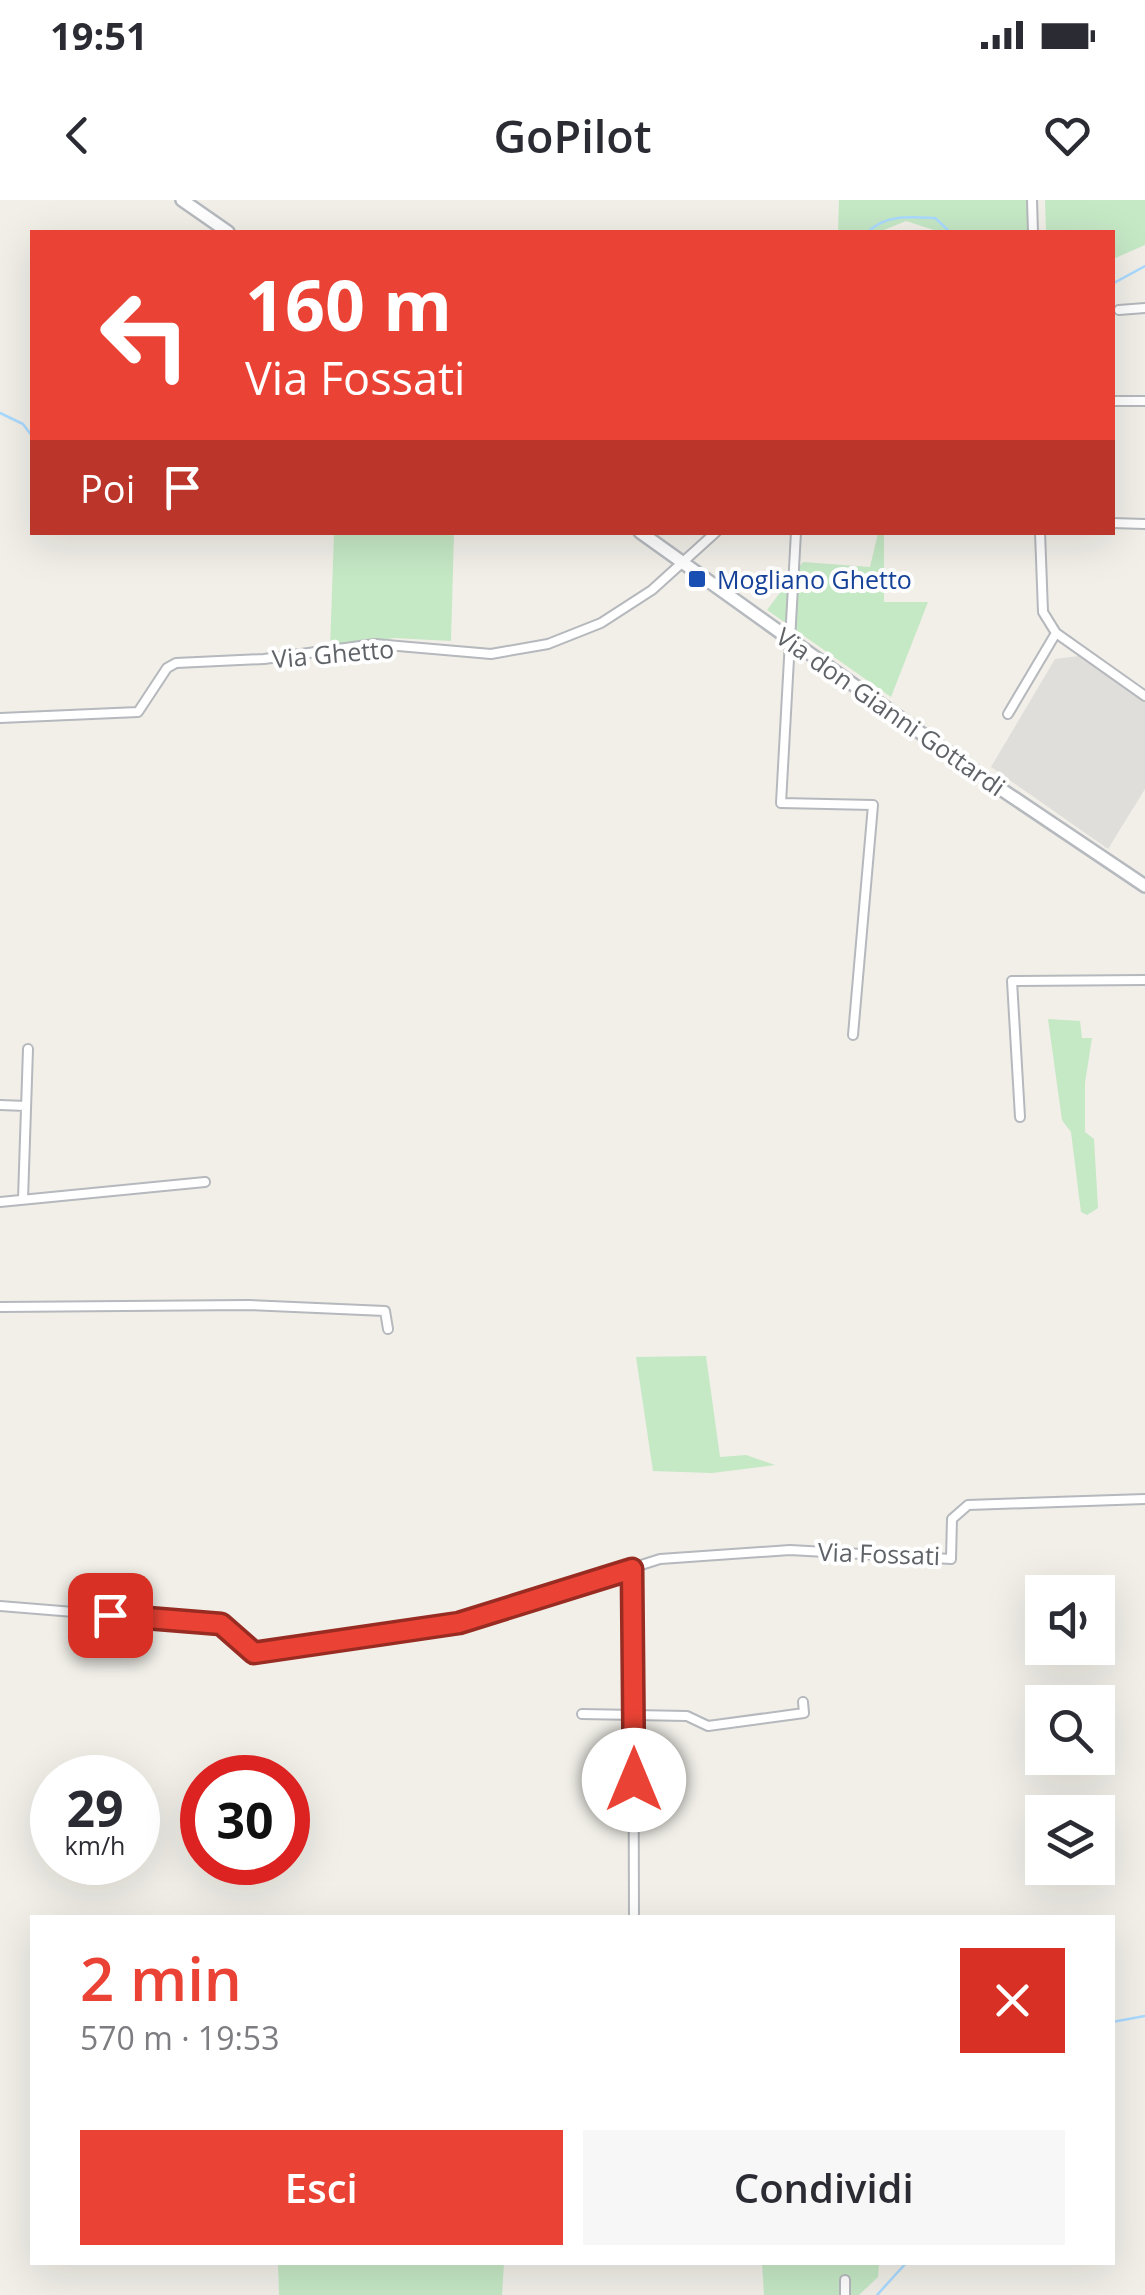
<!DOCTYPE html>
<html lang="it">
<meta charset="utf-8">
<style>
:root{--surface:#fff;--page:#f7f7f7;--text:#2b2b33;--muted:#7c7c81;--accent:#ea4335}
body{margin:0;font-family:"Open Sans",sans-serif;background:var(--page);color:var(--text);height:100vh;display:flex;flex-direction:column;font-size:38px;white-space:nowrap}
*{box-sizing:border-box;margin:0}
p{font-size:32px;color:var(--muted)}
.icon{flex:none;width:55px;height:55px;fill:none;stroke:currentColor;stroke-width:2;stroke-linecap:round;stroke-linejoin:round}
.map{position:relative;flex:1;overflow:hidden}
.side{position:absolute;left:30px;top:1715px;width:1085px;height:350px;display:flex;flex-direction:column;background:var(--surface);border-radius:0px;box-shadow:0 10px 40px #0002}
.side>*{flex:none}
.top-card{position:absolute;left:30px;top:30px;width:1085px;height:305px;border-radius:0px;box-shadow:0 10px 40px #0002;background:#ea4335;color:#fff;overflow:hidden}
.controls{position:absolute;left:1025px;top:1375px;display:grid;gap:20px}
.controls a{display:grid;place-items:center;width:90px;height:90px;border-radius:0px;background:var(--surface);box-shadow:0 10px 40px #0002;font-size:50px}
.speed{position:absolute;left:30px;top:1555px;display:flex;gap:20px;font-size:50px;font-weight:700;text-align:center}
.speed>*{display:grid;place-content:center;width:130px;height:130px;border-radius:50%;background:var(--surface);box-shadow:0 10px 40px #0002;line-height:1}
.speed small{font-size:25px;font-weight:400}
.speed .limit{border:15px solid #d22;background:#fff;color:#111}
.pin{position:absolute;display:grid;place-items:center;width:85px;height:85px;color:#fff;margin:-42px;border-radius:20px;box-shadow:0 5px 15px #0006}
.me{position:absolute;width:110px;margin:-55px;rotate:0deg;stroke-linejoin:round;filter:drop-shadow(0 0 8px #0008)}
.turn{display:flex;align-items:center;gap:35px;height:210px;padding:0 50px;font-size:45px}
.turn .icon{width:130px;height:130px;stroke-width:2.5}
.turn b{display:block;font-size:70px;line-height:85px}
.then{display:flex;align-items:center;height:95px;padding:0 50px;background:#0003;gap:20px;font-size:38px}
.round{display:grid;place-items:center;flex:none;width:105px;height:105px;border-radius:0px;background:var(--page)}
.overview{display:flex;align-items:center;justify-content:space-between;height:170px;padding:0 50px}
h1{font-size:60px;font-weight:600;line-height:75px;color:var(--accent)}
.cta{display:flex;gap:20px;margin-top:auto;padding:20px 50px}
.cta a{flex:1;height:115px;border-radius:0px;background:var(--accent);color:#fff;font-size:40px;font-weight:600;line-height:115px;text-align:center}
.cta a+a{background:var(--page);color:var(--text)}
.status{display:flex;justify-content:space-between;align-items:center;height:70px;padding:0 50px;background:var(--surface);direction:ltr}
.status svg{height:28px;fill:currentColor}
header{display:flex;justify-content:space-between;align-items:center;height:130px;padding:0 50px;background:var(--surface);font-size:45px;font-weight:600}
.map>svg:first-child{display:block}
.industrial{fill:#e0deda}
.green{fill:#c5e8c5}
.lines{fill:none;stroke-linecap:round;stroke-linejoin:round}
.stream{stroke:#aadaff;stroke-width:2.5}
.street-casing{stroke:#b5b8bc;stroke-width:12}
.secondary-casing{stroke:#b6babf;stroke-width:16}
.street{stroke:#fff;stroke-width:8}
.secondary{stroke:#fff;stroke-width:11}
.route-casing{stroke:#982c22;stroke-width:25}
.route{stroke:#ea4335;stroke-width:18}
.transit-dot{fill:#1a4fb4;stroke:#fff;stroke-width:4}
.labels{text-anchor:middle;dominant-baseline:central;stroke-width:8;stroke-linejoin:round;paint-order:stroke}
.transit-label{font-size:25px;fill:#164399;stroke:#fff;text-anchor:start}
.street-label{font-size:25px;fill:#5f6368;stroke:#fff}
</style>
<div class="status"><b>19:51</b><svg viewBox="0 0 49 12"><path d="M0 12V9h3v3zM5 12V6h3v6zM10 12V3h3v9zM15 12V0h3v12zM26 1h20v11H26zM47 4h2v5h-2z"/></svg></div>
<header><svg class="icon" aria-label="back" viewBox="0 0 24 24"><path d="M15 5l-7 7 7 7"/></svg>GoPilot<svg class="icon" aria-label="heart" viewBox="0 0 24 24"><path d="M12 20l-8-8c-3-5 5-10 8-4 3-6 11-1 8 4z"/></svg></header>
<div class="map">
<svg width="1145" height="2095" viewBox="0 0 1145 2095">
<rect width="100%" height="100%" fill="#f1efe8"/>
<!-- industrial -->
<path class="industrial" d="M 1079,456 L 1145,502 L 1145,589 L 1108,649 L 991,567 L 1055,459 Z"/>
<!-- green -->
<path class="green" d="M 839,0 L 1031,0 L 1033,32 L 940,32 L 906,21 L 879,32 L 838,32 Z
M 1045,0 L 1145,0 L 1145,45 L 1113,59 L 1112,32 L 1046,32 Z
M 334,333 L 454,333 L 451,441 L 394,438 L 330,450 Z
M 878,333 L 884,333 L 884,402 L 928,402 L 891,497 L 767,410 L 803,362 L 870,367 Z
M 1048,819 L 1080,821 L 1082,838 L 1092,838 L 1085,883 L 1085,932 L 1094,939 L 1098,1008 L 1087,1015 L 1081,1012 L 1071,932 L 1062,920 Z
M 706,1156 L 720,1257 L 746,1255 L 775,1265 L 712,1273 L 653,1271 L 636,1157 Z
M 278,2063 L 504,2063 L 502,2095 L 279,2095 Z
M 762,2063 L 879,2063 L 878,2077 L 859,2095 L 764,2095 Z"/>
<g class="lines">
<!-- stream -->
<path class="stream" d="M 868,32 C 886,14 911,17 935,18 L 950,32
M 1112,84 L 1145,66
M 0,213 L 23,224 L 32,236
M 1112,1822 L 1145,1816
M 877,2095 L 907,2062"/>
<defs>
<path id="street" d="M 1032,0 L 1033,32
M 1119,110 L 1145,108
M 1112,201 L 1145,201
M 1112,323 L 1145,324
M 796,332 L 781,603 L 873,605 L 853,835
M 1040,332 L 1043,412 L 1056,433
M 1008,514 L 1056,433 L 1145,496
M 0,518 L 138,512 L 167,468 L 176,463 L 264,459 L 375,444 L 491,454 L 548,444 L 601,423 L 652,390 L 716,332
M 0,905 L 26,906
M 1020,917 L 1012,781 L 1145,780
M 23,999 L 28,849
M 0,1002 L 205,982
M 0,1107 L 248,1105 L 385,1111 L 388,1129
M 633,1369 L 634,1718
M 0,1406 L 221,1424 L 254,1453 L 459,1423 L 660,1359 L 790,1350 L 951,1359 L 952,1319 L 968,1305 L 1145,1299
M 582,1514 L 687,1516 L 708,1526 L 804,1513 L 803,1502
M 845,2080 L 845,2095"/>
<path id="secondary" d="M 182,0 L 228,32
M 640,332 L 974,571 L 1145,686"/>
</defs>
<!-- street casing -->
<use href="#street" class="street-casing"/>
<!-- secondary casing -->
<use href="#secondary" class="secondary-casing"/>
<!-- street -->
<use href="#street" class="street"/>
<!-- secondary -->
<use href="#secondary" class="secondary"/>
</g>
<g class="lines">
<defs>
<path id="route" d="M 110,1415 L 221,1424 L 254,1453 L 459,1423 L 632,1369 L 634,1580"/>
</defs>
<!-- route casing -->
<use href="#route" class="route-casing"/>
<!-- route -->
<use href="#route" class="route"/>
</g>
<!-- markers -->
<rect class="transit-dot" x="687" y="369" width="20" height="20" rx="5"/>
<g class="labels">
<!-- transit labels -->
<g class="transit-label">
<text x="717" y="379">Mogliano Ghetto</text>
</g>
<!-- street labels -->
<g class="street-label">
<text transform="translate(333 453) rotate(-5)">Via Ghetto</text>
<text transform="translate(891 511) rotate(35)">Via don Gianni Gottardi</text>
<text transform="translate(879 1353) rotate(2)">Via Fossati</text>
</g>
</g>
</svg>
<div class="controls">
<a><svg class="icon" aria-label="sound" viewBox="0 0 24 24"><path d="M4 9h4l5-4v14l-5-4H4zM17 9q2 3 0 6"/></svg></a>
<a><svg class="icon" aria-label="search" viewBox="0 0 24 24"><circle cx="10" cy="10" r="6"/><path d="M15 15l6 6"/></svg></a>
<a><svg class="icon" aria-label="layers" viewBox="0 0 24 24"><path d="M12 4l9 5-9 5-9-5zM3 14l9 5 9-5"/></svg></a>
</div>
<div class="speed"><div>29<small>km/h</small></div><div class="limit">30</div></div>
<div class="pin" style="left:110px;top:1415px;background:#d93025"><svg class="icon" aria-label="arrive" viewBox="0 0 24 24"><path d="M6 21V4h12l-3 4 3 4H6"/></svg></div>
<svg class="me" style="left:634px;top:1580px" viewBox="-20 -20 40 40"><circle r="19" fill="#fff"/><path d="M0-13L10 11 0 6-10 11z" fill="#ea4335"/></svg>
<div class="top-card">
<div class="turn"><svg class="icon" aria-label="left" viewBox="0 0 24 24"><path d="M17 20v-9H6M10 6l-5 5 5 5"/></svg><div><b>160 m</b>Via Fossati</div></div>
<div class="then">Poi<svg class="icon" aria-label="arrive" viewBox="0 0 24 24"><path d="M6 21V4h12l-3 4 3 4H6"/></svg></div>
</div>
<section class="side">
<div class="overview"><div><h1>2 min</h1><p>570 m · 19:53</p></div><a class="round" style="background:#d93025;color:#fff"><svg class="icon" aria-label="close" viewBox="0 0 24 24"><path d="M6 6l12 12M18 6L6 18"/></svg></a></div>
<div class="cta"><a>Esci</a><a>Condividi</a></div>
</section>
</div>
